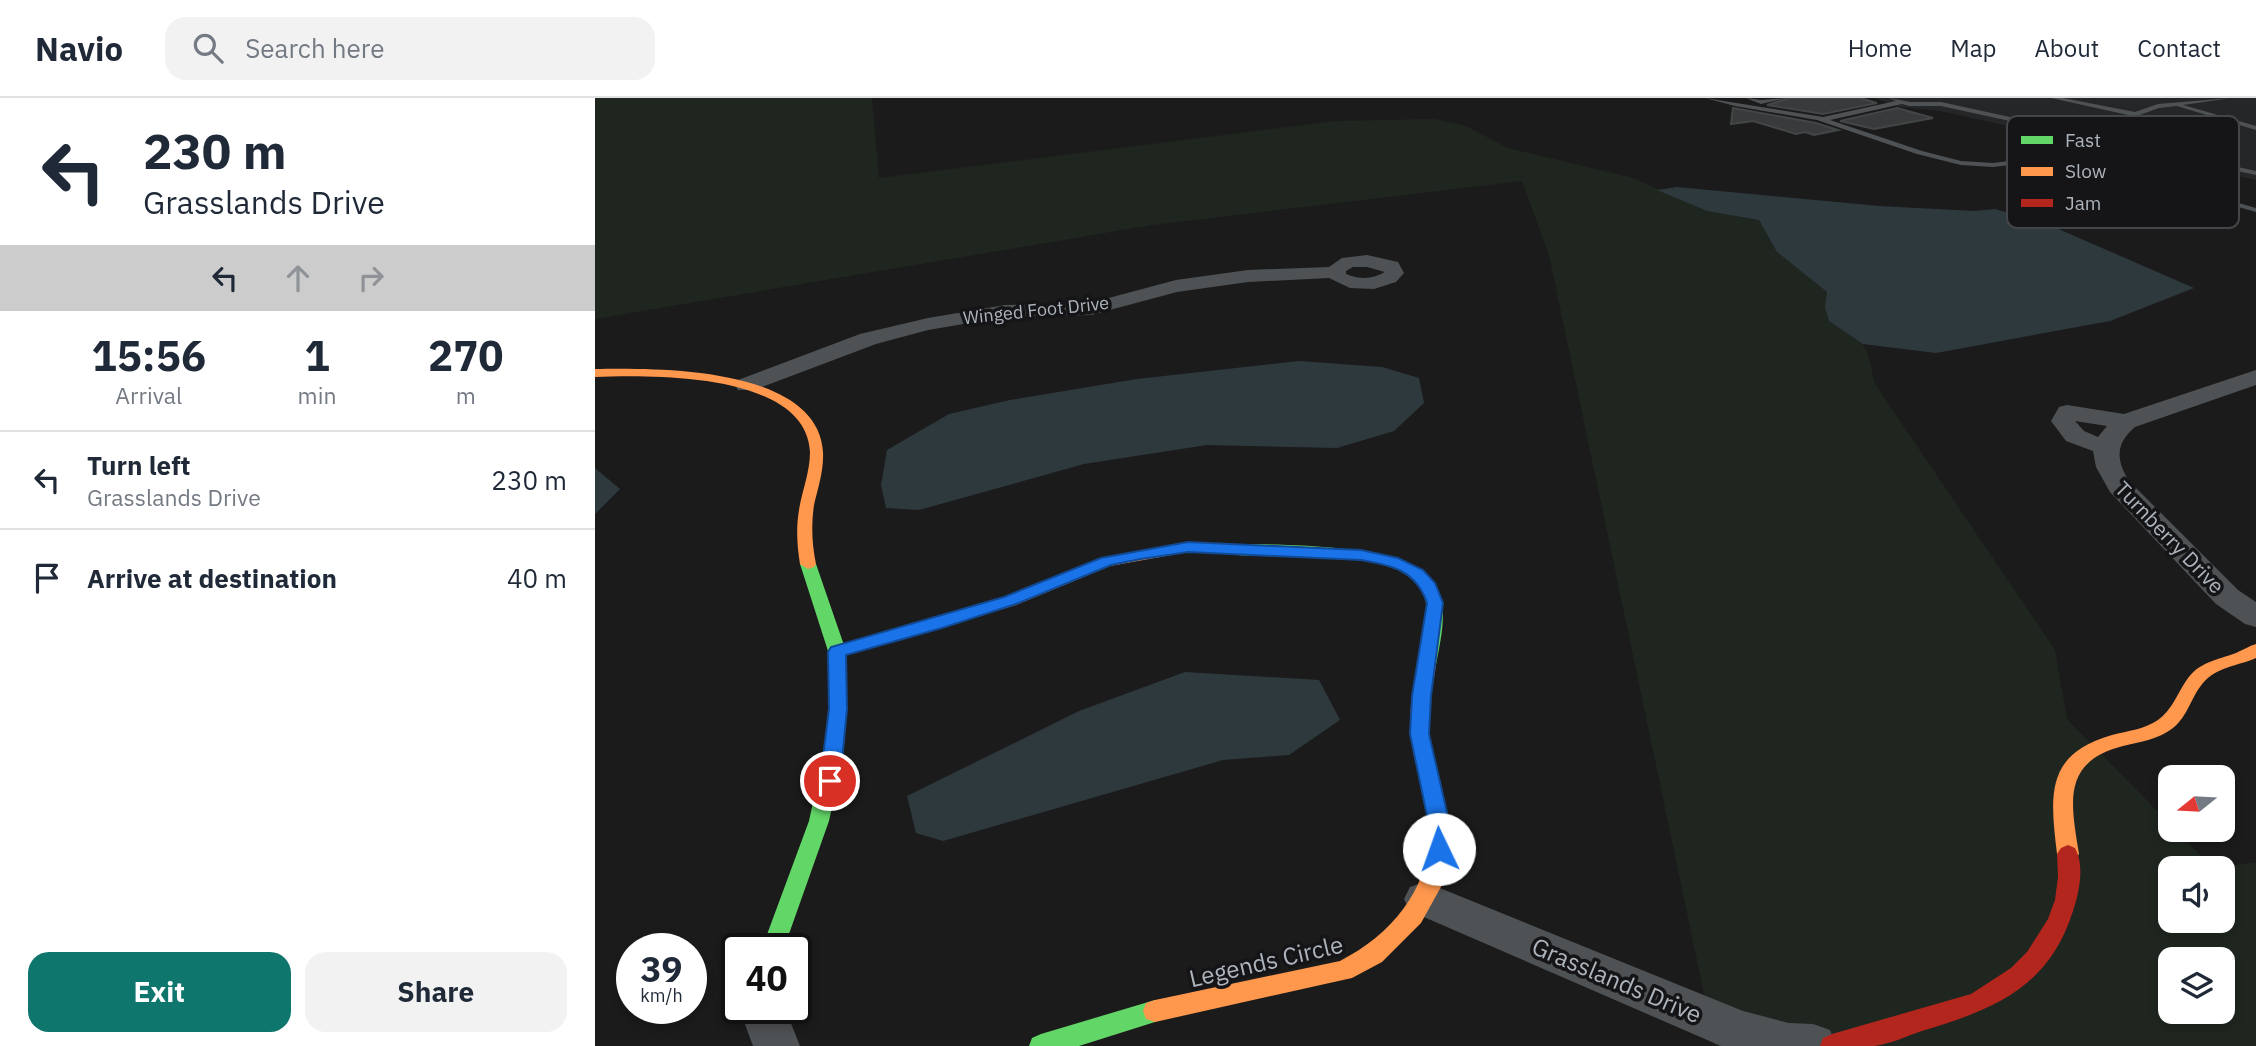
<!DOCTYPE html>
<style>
:root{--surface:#fff;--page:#f2f2f3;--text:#1f2937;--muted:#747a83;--line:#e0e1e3;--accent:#0f766e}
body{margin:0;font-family:"IBM Plex Sans",sans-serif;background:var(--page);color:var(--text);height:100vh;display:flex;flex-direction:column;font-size:26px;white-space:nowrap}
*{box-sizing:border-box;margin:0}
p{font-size:23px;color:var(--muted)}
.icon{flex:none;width:38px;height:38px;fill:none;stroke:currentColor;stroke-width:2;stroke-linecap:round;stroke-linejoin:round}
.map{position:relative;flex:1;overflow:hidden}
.side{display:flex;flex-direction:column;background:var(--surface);width:595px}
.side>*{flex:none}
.top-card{background:#fff;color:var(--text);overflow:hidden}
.needle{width:46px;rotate:252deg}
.fabs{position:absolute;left:1563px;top:667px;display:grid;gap:14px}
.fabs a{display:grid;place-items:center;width:77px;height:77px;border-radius:14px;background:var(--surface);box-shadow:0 4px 10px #0003;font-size:35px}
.speed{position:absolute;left:21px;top:835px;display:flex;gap:14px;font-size:35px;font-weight:700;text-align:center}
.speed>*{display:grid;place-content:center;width:91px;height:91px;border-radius:50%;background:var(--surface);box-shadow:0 4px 10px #0003;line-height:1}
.speed small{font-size:18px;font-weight:400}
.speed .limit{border:4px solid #111;border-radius:10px;background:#fff;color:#111}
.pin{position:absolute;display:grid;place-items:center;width:60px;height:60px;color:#fff;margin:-30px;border:4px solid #fff;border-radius:50%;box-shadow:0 2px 7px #0007}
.me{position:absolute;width:77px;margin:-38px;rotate:357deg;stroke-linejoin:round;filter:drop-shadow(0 0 5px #0008)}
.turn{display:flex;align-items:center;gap:24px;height:147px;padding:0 28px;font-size:32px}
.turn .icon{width:91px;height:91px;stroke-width:2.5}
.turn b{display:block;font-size:49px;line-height:60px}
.lanes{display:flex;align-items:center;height:66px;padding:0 28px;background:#0003;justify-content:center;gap:35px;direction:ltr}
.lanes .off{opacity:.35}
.eta{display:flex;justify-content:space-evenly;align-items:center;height:119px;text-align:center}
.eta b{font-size:42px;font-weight:800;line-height:49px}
.cta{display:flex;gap:14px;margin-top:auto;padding:14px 28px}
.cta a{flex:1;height:80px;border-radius:21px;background:var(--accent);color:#fff;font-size:28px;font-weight:800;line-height:80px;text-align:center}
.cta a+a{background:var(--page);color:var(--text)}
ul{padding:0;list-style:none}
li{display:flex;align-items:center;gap:21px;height:98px;padding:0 28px;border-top:2px solid var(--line)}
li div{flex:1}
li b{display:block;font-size:26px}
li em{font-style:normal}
header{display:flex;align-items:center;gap:42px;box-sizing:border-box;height:98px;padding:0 35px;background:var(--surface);border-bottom:2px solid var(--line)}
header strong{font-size:33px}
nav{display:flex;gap:38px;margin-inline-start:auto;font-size:24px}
.search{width:490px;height:63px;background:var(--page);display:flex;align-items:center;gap:18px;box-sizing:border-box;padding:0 24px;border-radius:21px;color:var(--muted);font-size:26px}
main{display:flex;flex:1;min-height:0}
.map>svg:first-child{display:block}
.built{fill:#252628}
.green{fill:#1f261f;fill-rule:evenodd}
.water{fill:#2e393e}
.building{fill:#393a3b;stroke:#434647;stroke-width:2}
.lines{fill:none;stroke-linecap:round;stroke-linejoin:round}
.lane{fill:#4f5254;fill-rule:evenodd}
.street{fill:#4f5254;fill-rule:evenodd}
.fast{fill:#63d668;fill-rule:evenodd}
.slow{fill:#ff974d;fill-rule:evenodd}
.jam{fill:#b3261e;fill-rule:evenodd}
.route{fill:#1a73e8;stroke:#114b97;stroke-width:2}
.labels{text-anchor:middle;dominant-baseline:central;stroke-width:7;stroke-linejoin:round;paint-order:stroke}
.far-street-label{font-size:18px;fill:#adb4bc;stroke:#151517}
.street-label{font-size:21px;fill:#adb4bc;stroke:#151517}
.near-street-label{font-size:24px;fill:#adb4bc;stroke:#151517}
.key{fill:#151517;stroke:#434549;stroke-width:2}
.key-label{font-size:19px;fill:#adb4bc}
</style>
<header>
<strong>Navio</strong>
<div class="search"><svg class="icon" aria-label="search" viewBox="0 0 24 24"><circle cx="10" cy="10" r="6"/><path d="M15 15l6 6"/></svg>Search here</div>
<nav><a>Home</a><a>Map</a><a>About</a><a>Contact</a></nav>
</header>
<main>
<section class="side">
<div class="top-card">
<div class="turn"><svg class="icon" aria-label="left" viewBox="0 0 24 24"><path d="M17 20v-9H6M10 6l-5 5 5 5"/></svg><div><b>230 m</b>Grasslands Drive</div></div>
<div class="lanes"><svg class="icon" aria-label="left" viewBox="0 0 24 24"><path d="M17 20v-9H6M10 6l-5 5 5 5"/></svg><svg class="icon off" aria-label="ahead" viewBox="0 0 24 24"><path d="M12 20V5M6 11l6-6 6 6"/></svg><svg class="icon off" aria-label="right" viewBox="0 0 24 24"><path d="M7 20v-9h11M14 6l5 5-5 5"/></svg></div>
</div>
<div class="eta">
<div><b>15:56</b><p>Arrival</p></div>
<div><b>1</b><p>min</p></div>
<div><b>270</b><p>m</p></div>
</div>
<ul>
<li><svg class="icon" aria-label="left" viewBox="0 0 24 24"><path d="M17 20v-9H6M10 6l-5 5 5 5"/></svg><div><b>Turn left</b><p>Grasslands Drive</p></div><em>230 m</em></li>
<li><svg class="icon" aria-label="arrive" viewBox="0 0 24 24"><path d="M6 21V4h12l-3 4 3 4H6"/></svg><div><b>Arrive at destination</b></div><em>40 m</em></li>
</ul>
<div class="cta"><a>Exit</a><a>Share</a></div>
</section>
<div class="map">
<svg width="1661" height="948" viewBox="0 0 1661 948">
<rect width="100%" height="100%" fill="#1b1b1b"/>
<!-- built -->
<path class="built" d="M 1279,0 L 1661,0 L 1661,82 L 1345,13 L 1305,9 Z"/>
<!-- green -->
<path class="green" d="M 0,0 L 277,0 L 284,80 L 740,23 L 839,21 L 871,28 L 913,50 L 1038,80 L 1112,113 L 1164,122 L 1182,154 L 1232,194 C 1227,230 1245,224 1266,244 C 1274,252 1277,275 1280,286 L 1460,552 L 1472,621 L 1575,726 L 1575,732 L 1580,732 L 1618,770 L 1575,770 L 1575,822 L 1628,822 L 1628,770 L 1620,770 L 1661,764 L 1661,948 L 1120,948 L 954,157 L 927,83 L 557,127 L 0,221 ZM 1575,861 L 1628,861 L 1628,914 L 1575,914 Z"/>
<!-- water -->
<path class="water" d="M 1082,89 L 1284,108 L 1379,113 L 1400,111 L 1452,126 L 1599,190 L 1515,223 L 1341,255 L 1268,246 L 1234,223 L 1230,209 L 1232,194 L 1182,154 L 1164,122 L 1112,113 L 1062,92 Z
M 704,263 L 787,269 L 824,280 L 829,305 L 799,333 L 742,350 L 612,347 L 489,366 L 324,412 L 291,410 L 286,387 L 292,352 L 354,316 L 415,302 L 542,281 Z
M 0,370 L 25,391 L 0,416 Z
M 590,574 L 724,582 L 745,622 L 694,657 L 628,662 L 348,743 L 321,735 L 312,698 L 484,613 Z"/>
<!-- building -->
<path class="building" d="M 1194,0 L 1265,0 L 1282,5 L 1228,16 L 1172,7 Z
M 1138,10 L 1221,25 L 1243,32 L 1219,37 L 1210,34 L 1201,36 L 1158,23 L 1136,26 Z
M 1302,10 L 1338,20 L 1279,31 L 1245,23 Z"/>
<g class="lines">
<!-- lane -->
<path class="lane" d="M 1110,0 L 1228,19 L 1301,3 L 1294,0 L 1315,4 L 1346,4 L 1484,34 L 1533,17 L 1456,0 L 1468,0 L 1540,14 L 1563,6 L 1636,0 L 1588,7 L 1661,28 L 1661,32 L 1582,8 L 1564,10 L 1492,36 L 1661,73 L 1661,77 L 1346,8 L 1314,8 L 1307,6 L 1235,22 L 1327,53 L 1366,63 L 1398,65 L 1472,56 L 1661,110 L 1661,114 L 1472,60 L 1398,69 L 1366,67 L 1322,56 L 1222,22 L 1140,8 Z
M 1151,0 L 1166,2 L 1191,0 L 1166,6 Z"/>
<!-- street -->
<path class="street" d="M 772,157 L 803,164 L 809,175 L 801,184 L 779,191 L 755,190 L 734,180 L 653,184 L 582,194 L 496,217 L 410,219 L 333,232 L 281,246 L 159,292 L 143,292 L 140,287 L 143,282 L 265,236 L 333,220 L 410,207 L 495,205 L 581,182 L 653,172 L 734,169 L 747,160 ZM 758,169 L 772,169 L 790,174 C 778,181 765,182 751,176 L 751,173 Z
M 1661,272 L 1661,287 L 1540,329 C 1520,346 1521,362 1534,383 L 1643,492 L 1661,504 L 1661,529 L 1650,526 L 1621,506 L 1515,394 L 1501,369 L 1498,353 L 1471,343 L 1456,323 L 1464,309 L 1472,307 L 1529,316 ZM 1480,323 L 1512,328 L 1503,339 L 1489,333 Z
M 830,784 L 1148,913 L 1194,925 L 1218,926 L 1235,932 L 1241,948 L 1126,948 L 815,813 L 809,801 L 815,789 Z
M 144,910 L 190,910 L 205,948 L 158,948 Z"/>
<!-- fast -->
<path class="fast" d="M 627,446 C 676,447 821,441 843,493 C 853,515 845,544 841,567 L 838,571 L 826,571 L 823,567 C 827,546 838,514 827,493 C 801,443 668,466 622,454 L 619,451 Z
M 213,461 L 221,466 L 251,553 L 251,624 L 248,658 L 234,723 L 189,850 L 167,850 L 214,723 L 228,658 L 233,624 L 233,553 L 205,466 Z
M 560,902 L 569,905 L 572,913 L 569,921 L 560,924 L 484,948 L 434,948 L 437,940 L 446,936 Z"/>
<!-- slow -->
<path class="slow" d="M 0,271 C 61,270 223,268 228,354 C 229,372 223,390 219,407 C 216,427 217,447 221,466 L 219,469 L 213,471 L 205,466 C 202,448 201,430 204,412 C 207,393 215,374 215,354 C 211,274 56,277 0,279 Z
M 593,444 L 627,446 L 635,451 L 627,456 L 593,454 L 515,468 L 421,507 L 242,560 L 236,558 L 233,554 L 236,550 L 409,499 L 505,461 Z
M 1661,546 L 1661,560 C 1643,568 1621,569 1608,585 C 1596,599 1593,618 1578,630 C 1564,641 1545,644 1528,648 C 1466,664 1476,705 1484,756 L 1480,762 L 1473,765 L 1466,762 L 1462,756 C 1455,697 1450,656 1517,637 C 1533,633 1550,631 1563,622 C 1577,612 1582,596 1591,583 C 1603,564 1622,562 1641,555 C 1648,552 1654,548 1661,546 Z
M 832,561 L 838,563 L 841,567 L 834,610 L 834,636 L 853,720 L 856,754 L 847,787 L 826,825 L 787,864 L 757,880 L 560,924 L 551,921 L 548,913 L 551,905 L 560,902 L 745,863 C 800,835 841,784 833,719 C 829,691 818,664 816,636 C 813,613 819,590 823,567 L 826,563 Z"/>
<!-- jam -->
<path class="jam" d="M 1473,747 L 1480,750 C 1490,768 1484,795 1478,813 C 1454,889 1400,911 1330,932 C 1314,937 1296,946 1279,948 C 1261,948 1242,948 1225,948 L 1228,940 L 1237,936 L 1376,896 L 1416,870 L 1432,854 L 1453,821 L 1460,802 L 1463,779 L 1462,756 L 1466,750 Z"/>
</g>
<!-- route -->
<path class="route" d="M 593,444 L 766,452 L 803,460 L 828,472 L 840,485 L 848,505 L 836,598 L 834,636 L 856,732 L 851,757 L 844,759 L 836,757 L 833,751 L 835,732 L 815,636 L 817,598 L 832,505 C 821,472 796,467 766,462 L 593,454 L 546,461 L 516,467 L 421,506 L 347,530 L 251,557 L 252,611 L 245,683 L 242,688 L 235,691 L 228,688 L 225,683 L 234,611 L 233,554 L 236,549 L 409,499 L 506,460 Z"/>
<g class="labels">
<!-- far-street labels -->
<g class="far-street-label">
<text transform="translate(441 212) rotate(-6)">Winged Foot Drive</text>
</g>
<!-- street labels -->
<g class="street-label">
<text transform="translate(1575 439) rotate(46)">Turnberry Drive</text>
</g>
<!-- near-street labels -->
<g class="near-street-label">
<text transform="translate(671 863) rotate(-13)">Legends Circle</text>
<text transform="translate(1022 882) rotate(23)">Grasslands Drive</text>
</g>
</g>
<!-- legend -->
<rect x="1412" y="18" width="232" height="112" rx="10" class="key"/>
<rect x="1426" y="38" width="32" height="8" fill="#63d668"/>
<rect x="1426" y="69" width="32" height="9" fill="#ff974d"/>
<rect x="1426" y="101" width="32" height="8" fill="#b3261e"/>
<g class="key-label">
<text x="1470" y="49">Fast</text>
<text x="1470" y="80">Slow</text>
<text x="1470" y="112">Jam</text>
</g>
</svg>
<div class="fabs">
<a><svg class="needle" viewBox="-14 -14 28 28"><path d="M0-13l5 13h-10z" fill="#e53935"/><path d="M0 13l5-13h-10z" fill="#747a83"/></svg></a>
<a><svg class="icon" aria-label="sound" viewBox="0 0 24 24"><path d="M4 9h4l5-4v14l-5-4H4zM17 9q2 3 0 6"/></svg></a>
<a><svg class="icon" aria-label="layers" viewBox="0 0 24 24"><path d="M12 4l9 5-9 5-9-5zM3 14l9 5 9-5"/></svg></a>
</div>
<div class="speed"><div>39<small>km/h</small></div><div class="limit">40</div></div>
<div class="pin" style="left:235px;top:683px;background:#d93025"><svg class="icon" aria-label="arrive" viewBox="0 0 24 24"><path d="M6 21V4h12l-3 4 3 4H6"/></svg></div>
<svg class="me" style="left:844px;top:751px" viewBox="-20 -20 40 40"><circle r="19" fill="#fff"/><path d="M0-13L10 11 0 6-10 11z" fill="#1a73e8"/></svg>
</div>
</main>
